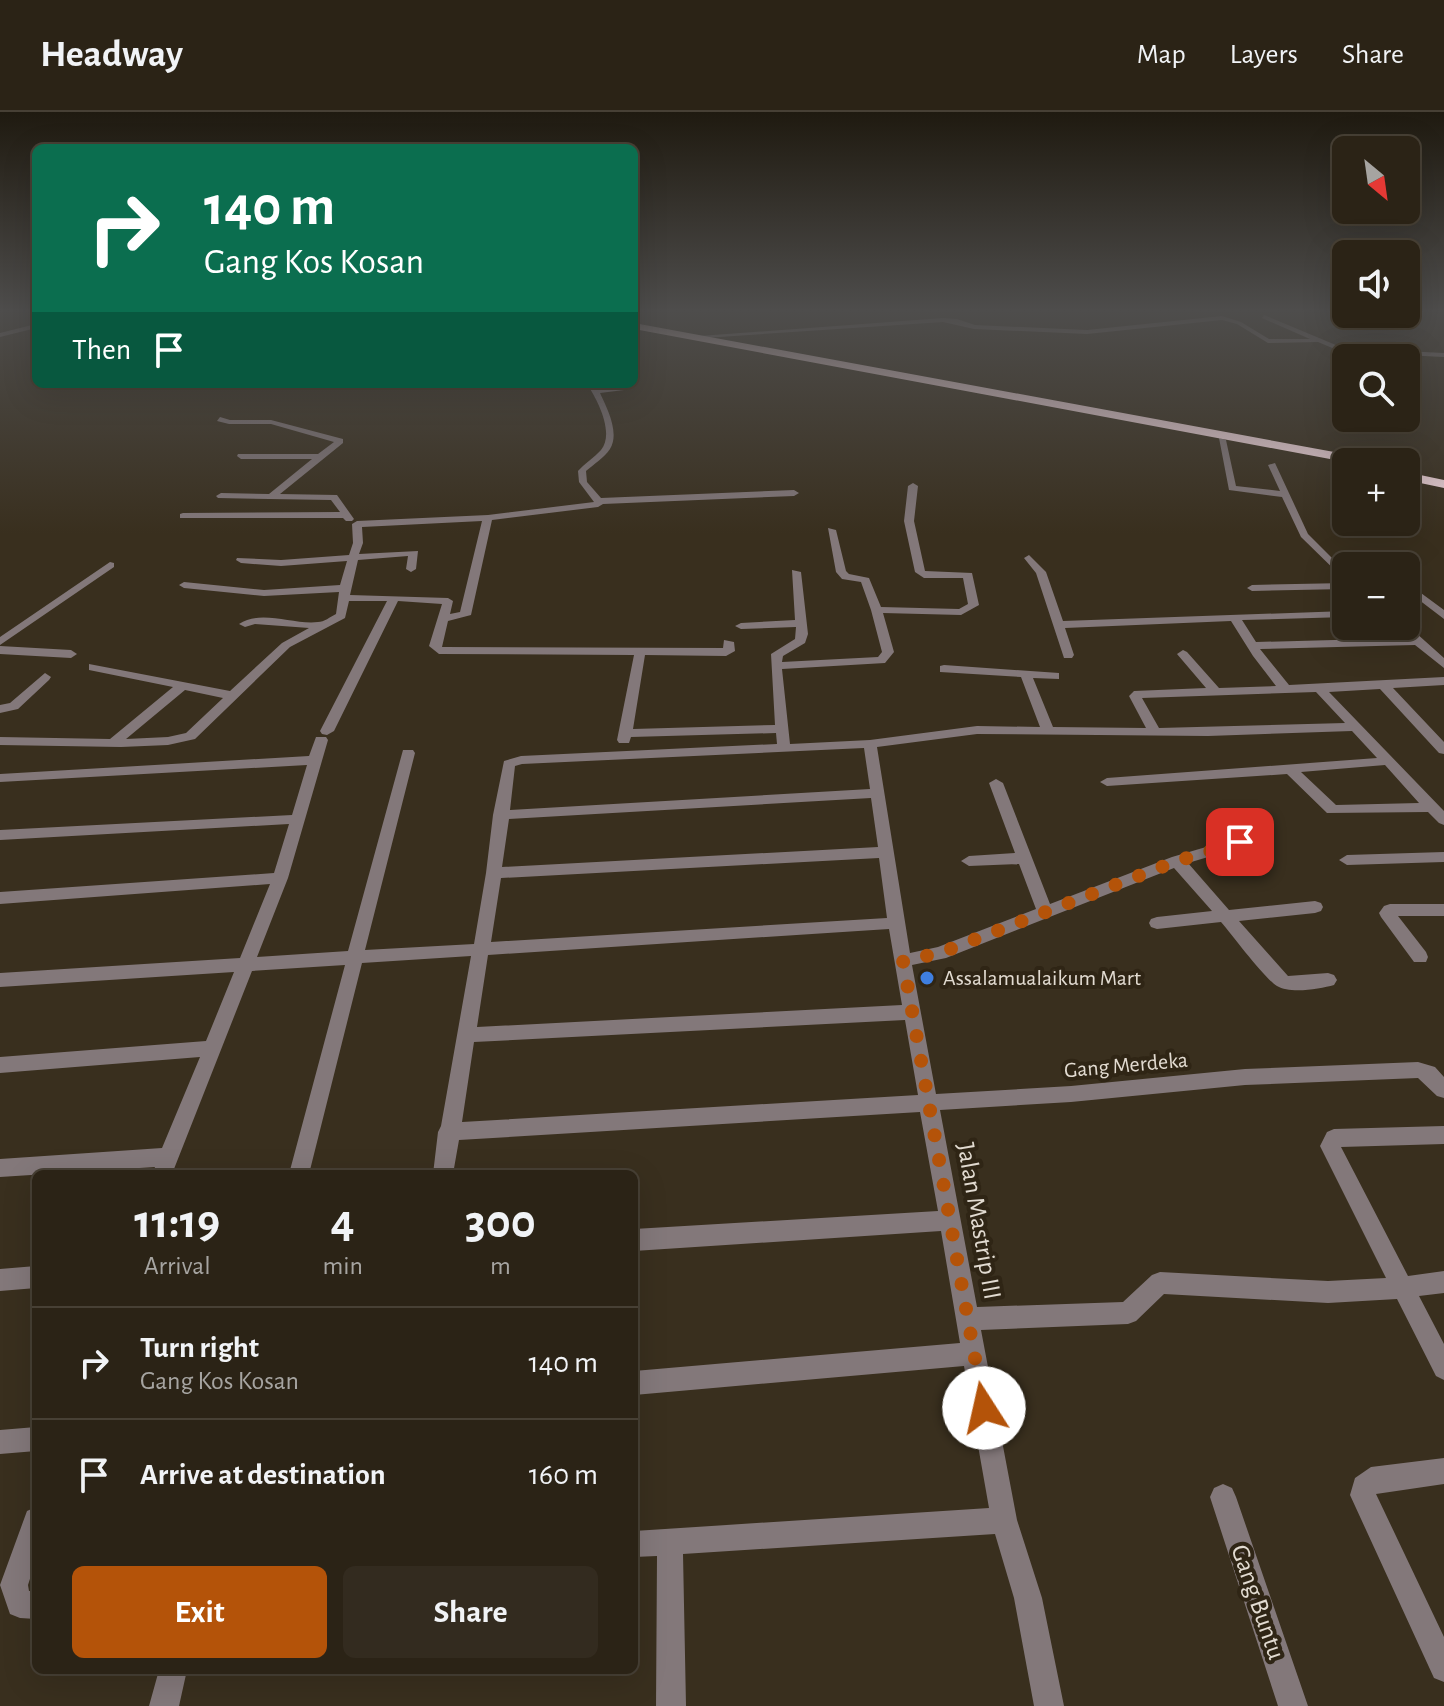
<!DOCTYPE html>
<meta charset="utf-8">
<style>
:root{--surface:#2b2316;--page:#332b1f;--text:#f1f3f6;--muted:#a6a4a1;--line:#474035;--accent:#b45309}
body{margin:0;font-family:"Alegreya Sans",sans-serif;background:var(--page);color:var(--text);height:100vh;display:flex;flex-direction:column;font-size:30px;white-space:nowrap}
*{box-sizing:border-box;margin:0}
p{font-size:26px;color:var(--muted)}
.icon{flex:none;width:44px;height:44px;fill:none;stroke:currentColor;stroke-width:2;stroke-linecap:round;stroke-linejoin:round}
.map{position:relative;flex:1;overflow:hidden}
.details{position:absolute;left:32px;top:1058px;width:606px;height:504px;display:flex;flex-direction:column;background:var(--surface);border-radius:12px;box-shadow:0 8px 32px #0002,0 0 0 2px var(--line)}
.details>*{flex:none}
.top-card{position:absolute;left:32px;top:32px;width:606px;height:244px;border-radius:12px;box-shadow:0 8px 32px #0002,0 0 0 2px var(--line);background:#0b6e4f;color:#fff;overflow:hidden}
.needle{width:52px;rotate:151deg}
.buttons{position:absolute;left:1332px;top:24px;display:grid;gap:16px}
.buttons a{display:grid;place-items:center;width:88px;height:88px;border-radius:12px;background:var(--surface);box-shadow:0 8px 32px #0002,0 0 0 2px var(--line);font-size:40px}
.pin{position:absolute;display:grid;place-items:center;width:68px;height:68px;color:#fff;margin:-34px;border-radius:16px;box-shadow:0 4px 12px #0006}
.me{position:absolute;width:88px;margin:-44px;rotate:350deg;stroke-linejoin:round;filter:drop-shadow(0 0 6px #0008)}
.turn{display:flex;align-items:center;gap:28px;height:168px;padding:0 40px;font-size:36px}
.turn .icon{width:104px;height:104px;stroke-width:2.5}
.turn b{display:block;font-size:56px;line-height:68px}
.then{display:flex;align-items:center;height:76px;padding:0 40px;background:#0003;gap:16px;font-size:30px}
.eta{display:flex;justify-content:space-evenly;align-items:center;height:136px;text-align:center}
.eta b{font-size:48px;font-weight:700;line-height:56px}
.primary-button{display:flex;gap:16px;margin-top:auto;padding:16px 40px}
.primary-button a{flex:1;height:92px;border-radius:12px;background:var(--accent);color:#fff;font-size:32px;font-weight:700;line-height:92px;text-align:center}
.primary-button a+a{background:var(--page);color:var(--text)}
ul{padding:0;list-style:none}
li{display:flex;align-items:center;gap:24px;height:112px;padding:0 40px;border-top:2px solid var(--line)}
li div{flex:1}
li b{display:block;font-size:30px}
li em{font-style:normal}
header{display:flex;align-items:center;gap:48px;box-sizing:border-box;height:112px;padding:0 40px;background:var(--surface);border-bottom:2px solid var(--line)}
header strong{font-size:38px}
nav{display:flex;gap:44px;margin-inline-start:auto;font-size:28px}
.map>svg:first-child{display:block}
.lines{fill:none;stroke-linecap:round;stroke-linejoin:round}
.street{fill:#83787a;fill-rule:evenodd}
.highway{fill:#f6dae0;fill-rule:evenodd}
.route{stroke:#b45309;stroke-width:14;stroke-dasharray:0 25.2}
.shop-dot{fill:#3f7fe0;stroke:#2f2515;stroke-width:3}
.labels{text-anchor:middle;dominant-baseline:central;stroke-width:8;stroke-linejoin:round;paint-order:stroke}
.poi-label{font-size:22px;fill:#e2dbd1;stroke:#2f2515;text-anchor:start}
.street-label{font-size:22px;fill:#e2dbd1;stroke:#2f2515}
.near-street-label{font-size:26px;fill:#e2dbd1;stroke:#2f2515}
</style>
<header>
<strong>Headway</strong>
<nav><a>Map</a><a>Layers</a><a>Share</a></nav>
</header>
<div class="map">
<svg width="1444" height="1594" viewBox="0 0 1444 1594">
<rect width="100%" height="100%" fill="#392f1e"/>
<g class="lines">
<!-- street -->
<path class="street" d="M 1264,203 L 1343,236 L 1444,241 L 1444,245 L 1342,240 L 1318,230 L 1268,231 L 1237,212 L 1222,208 L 1087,222 L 974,217 L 943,210 L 689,227 L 686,225 L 943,206 L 957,207 L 975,213 L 1087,218 L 1222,204 L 1241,210 L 1269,227 L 1310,227 L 1262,206 Z
M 36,212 L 36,216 L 0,225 L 0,221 Z
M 587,272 L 595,272 L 598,277 L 616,276 L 614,272 L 622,272 L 624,278 L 600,281 C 607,296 620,321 610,337 C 604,346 594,352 586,359 L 587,370 L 601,386 L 794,378 L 799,381 L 794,384 L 603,392 L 598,395 L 492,408 L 471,503 L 448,509 L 442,535 L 723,536 L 724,528 L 734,530 L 735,539 L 726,544 L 645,543 L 633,617 L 775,613 L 771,542 L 795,527 L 796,515 L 741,517 L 735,514 L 741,511 L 795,508 L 792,458 L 801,460 L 808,522 L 805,531 L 783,544 L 782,550 L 878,545 L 882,540 L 871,498 L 861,470 L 842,467 L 836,460 L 828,416 L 836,418 L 846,459 L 849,462 L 869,466 L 881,495 L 959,497 L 968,492 L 963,466 L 924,466 L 915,460 L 904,409 L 908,374 L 913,371 L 918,374 L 914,409 L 925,459 L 972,461 L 979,493 L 961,503 L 883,501 L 894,540 L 885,551 L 782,557 L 790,632 L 870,628 L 977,614 L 1040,615 L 1021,565 L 940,560 L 940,554 L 944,553 L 1059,561 L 1059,567 L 1033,566 L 1053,615 L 1146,616 L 1129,584 L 1134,579 L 1206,576 L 1177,542 L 1183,538 L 1187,540 L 1219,576 L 1276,574 L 1253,544 L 1231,509 L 1065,516 L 1074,543 L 1072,546 L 1064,546 L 1036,461 L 1024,446 L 1029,443 L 1046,460 L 1063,509 L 1346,499 L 1346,505 L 1242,508 L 1256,530 L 1408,526 L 1395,514 L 1406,512 L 1444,546 L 1444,556 L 1415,533 L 1260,537 L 1289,573 L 1444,565 L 1444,573 L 1393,576 L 1444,630 L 1444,642 L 1439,641 L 1380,577 L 1329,580 L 1444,699 L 1444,713 L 1439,711 L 1428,700 L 1327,701 L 1287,662 L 1107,674 L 1100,670 L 1107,666 L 1377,646 L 1352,619 L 1208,624 L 977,622 L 877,635 L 910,841 L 938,835 L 1036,797 L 1019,752 L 969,754 L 961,749 L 969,744 L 1015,741 L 989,671 L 996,667 L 1003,671 L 1050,792 L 1172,745 L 1240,725 L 1245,726 L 1247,730 L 1245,734 L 1188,751 L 1229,798 L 1315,789 L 1321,791 L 1323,795 L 1321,799 L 1315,801 L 1239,809 L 1288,864 L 1328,861 L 1334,863 L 1337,868 L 1334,873 C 1320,877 1290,882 1277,874 C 1265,867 1233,824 1221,810 L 1157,817 L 1151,815 L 1149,811 L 1151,807 L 1157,805 L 1212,799 L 1174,756 L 946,846 L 912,853 L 936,982 L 1071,974 L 1245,957 L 1418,950 L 1435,955 L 1444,965 L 1444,986 L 1437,984 L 1418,966 L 1245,973 L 1071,990 L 940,998 L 977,1195 L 1123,1190 L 1152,1163 L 1160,1160 L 1328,1169 L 1386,1166 L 1320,1034 L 1327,1020 L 1334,1017 L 1444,1014 L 1444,1032 L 1341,1035 L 1408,1164 L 1444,1159 L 1444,1181 L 1419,1184 L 1444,1232 L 1444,1268 L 1436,1264 L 1397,1187 L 1328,1191 L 1164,1182 L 1136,1209 L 1128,1212 L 981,1218 L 1017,1408 L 1042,1486 L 1064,1594 L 1034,1594 L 1014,1486 L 995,1422 L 683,1442 L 686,1594 L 656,1594 L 657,1444 L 634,1445 L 634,1419 L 989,1396 L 964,1254 L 634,1283 L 634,1259 L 960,1231 L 941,1119 L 634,1139 L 634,1117 L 938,1099 L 920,1000 L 459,1028 L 453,1062 L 433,1062 L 438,1020 L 441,1014 L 471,844 L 362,851 L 309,1062 L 289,1062 L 345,853 L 252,859 L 172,1062 L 152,1062 L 155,1055 L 0,1065 L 0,1047 L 162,1036 L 200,945 L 0,961 L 0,945 L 206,929 L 234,860 L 0,875 L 0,861 L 240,846 L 270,772 L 0,792 L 0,780 L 274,761 L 289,712 L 0,728 L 0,718 L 292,703 L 307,653 L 0,670 L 0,662 L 309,644 L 316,625 L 326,625 L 328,628 L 288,766 L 257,845 L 348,839 L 403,638 L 413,638 L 415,641 L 365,838 L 474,832 L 486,761 L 493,703 L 504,649 L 521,644 L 777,632 L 776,621 L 631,625 L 629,631 L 619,631 L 617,628 L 634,543 L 439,542 L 429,534 L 442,492 L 398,489 L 334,619 L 327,623 L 322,622 L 320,619 L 387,489 L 349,489 L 345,506 L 290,535 L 195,627 L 168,633 L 121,635 L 0,633 L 0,625 L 110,627 L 173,575 L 89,558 L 89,552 L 230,579 L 282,531 L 309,516 L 255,512 L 245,515 L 239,512 C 261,497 293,513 318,510 C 324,510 330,505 336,502 L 339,480 L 264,484 L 184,476 L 179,473 L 184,470 L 264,478 L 340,473 L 347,449 L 281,454 L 241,451 L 236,448 L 237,446 L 281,448 L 349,443 L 353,431 L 352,412 L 357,409 L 488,403 L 594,390 L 579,370 L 578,359 C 585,351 594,346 601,338 C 615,321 597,287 587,272 ZM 482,409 L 460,500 L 450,502 L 453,489 L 448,486 L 350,483 L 358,448 L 408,444 L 406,457 L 411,460 L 416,457 L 418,439 L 359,442 L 363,431 L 362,415 ZM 185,578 L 223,586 L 186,621 L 168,625 L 126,627 ZM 1316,580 L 1345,611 L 1159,616 L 1142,586 ZM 864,636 L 870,677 L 510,698 L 515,654 L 522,652 ZM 1385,653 L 1419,691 L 1336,693 L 1301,660 ZM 871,686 L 878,735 L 502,755 L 509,707 ZM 879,746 L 887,806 L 491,830 L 501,766 ZM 889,817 L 902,893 L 477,915 L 488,843 ZM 905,908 L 918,983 L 462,1010 L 474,930 Z
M 220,305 L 230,308 L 271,308 L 343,327 L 343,331 L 280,382 L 337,383 L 354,407 L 352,409 L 346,409 L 343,406 L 180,406 L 180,402 L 183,401 L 340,400 L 331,388 L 218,386 L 216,384 L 221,381 L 269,382 L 312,347 L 241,347 L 237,344 L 238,342 L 318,342 L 334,330 L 271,312 L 229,312 L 217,309 Z
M 1219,326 L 1226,328 L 1236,374 L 1280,379 L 1268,353 L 1275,351 L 1308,422 L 1346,460 L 1346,469 L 1301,425 L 1282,385 L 1229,378 Z
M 110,450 L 114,451 L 114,455 L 0,533 L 0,525 Z
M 1406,470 L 1444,498 L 1444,507 L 1406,478 Z
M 1346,471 L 1346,477 L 1252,479 L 1247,476 L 1252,473 Z
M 0,534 L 71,538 L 77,542 L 71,546 L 0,542 Z
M 45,561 L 51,565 L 49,568 L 18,597 L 0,601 L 0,593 L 10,591 Z
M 1444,740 L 1444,750 L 1347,753 L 1339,748 L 1347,743 Z
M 1390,792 L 1444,792 L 1444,804 L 1398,804 L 1426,840 L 1428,845 L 1426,850 L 1414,850 L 1381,805 L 1379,801 L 1384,794 Z
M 36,1154 L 36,1176 L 0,1179 L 0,1157 Z
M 36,1315 L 36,1339 L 0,1342 L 0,1318 Z
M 1444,1346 L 1444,1372 L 1376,1382 L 1444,1525 L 1444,1570 L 1434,1566 L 1350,1383 L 1355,1366 L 1371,1355 Z
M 1223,1372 L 1232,1376 L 1236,1385 L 1308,1594 L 1278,1594 L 1210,1385 L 1214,1376 Z
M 36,1395 L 36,1448 L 28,1473 L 29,1479 L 36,1479 L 36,1507 L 20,1506 L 10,1502 L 0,1473 L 27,1399 Z
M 159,1558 L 187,1558 L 179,1594 L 149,1594 Z"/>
<!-- highway -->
<path class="highway" d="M 634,211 L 1367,346 L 1373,350 L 1346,350 L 634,217 Z
M 1406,360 L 1444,368 L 1444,376 L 1406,368 Z"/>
</g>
<!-- sky -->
<linearGradient id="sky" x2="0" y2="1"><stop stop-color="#1f1a10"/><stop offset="0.47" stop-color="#4e4d4c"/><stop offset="1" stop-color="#4e4d4c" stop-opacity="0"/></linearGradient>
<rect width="1444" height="422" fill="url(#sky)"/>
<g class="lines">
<!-- route -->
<path class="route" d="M 984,1296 L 903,849 L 940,841 L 1177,749 L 1240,730"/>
</g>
<!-- markers -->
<circle class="shop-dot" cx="927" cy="866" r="8"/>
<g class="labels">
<!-- poi labels -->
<g class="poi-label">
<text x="943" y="866">Assalamualaikum Mart</text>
</g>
<!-- street labels -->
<g class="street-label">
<text transform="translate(1126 953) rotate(-5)">Gang Merdeka</text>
</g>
<!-- near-street labels -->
<g class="near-street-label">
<text transform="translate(979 1109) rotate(80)">Jalan Mastrip III</text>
<text transform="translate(1258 1490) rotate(71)">Gang Buntu</text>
</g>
</g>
</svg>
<div class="buttons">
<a><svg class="needle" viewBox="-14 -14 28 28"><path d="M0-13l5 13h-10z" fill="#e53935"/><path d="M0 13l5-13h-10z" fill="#a6a4a1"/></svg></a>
<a><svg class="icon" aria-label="sound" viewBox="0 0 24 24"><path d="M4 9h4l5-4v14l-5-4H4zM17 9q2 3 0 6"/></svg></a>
<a><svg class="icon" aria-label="search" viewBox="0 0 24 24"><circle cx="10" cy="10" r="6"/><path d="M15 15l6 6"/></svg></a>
<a>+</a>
<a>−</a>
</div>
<div class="pin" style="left:1240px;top:730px;background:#d93025"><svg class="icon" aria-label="arrive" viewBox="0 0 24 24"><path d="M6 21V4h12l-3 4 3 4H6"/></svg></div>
<svg class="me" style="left:984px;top:1296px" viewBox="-20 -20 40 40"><circle r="19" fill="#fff"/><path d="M0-13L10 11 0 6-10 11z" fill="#b45309"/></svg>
<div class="top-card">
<div class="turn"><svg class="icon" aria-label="right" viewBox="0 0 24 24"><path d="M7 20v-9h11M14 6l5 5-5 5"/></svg><div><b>140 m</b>Gang Kos Kosan</div></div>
<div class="then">Then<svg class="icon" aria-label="arrive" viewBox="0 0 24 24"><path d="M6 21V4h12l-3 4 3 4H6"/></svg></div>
</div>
<section class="details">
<div class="eta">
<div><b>11:19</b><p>Arrival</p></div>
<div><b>4</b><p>min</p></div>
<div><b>300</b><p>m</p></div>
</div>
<ul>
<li><svg class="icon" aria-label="right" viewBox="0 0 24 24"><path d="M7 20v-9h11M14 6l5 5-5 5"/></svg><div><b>Turn right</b><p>Gang Kos Kosan</p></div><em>140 m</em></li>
<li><svg class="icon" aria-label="arrive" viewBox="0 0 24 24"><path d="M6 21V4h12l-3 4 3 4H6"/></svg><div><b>Arrive at destination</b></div><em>160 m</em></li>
</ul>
<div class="primary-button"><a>Exit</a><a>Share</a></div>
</section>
</div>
